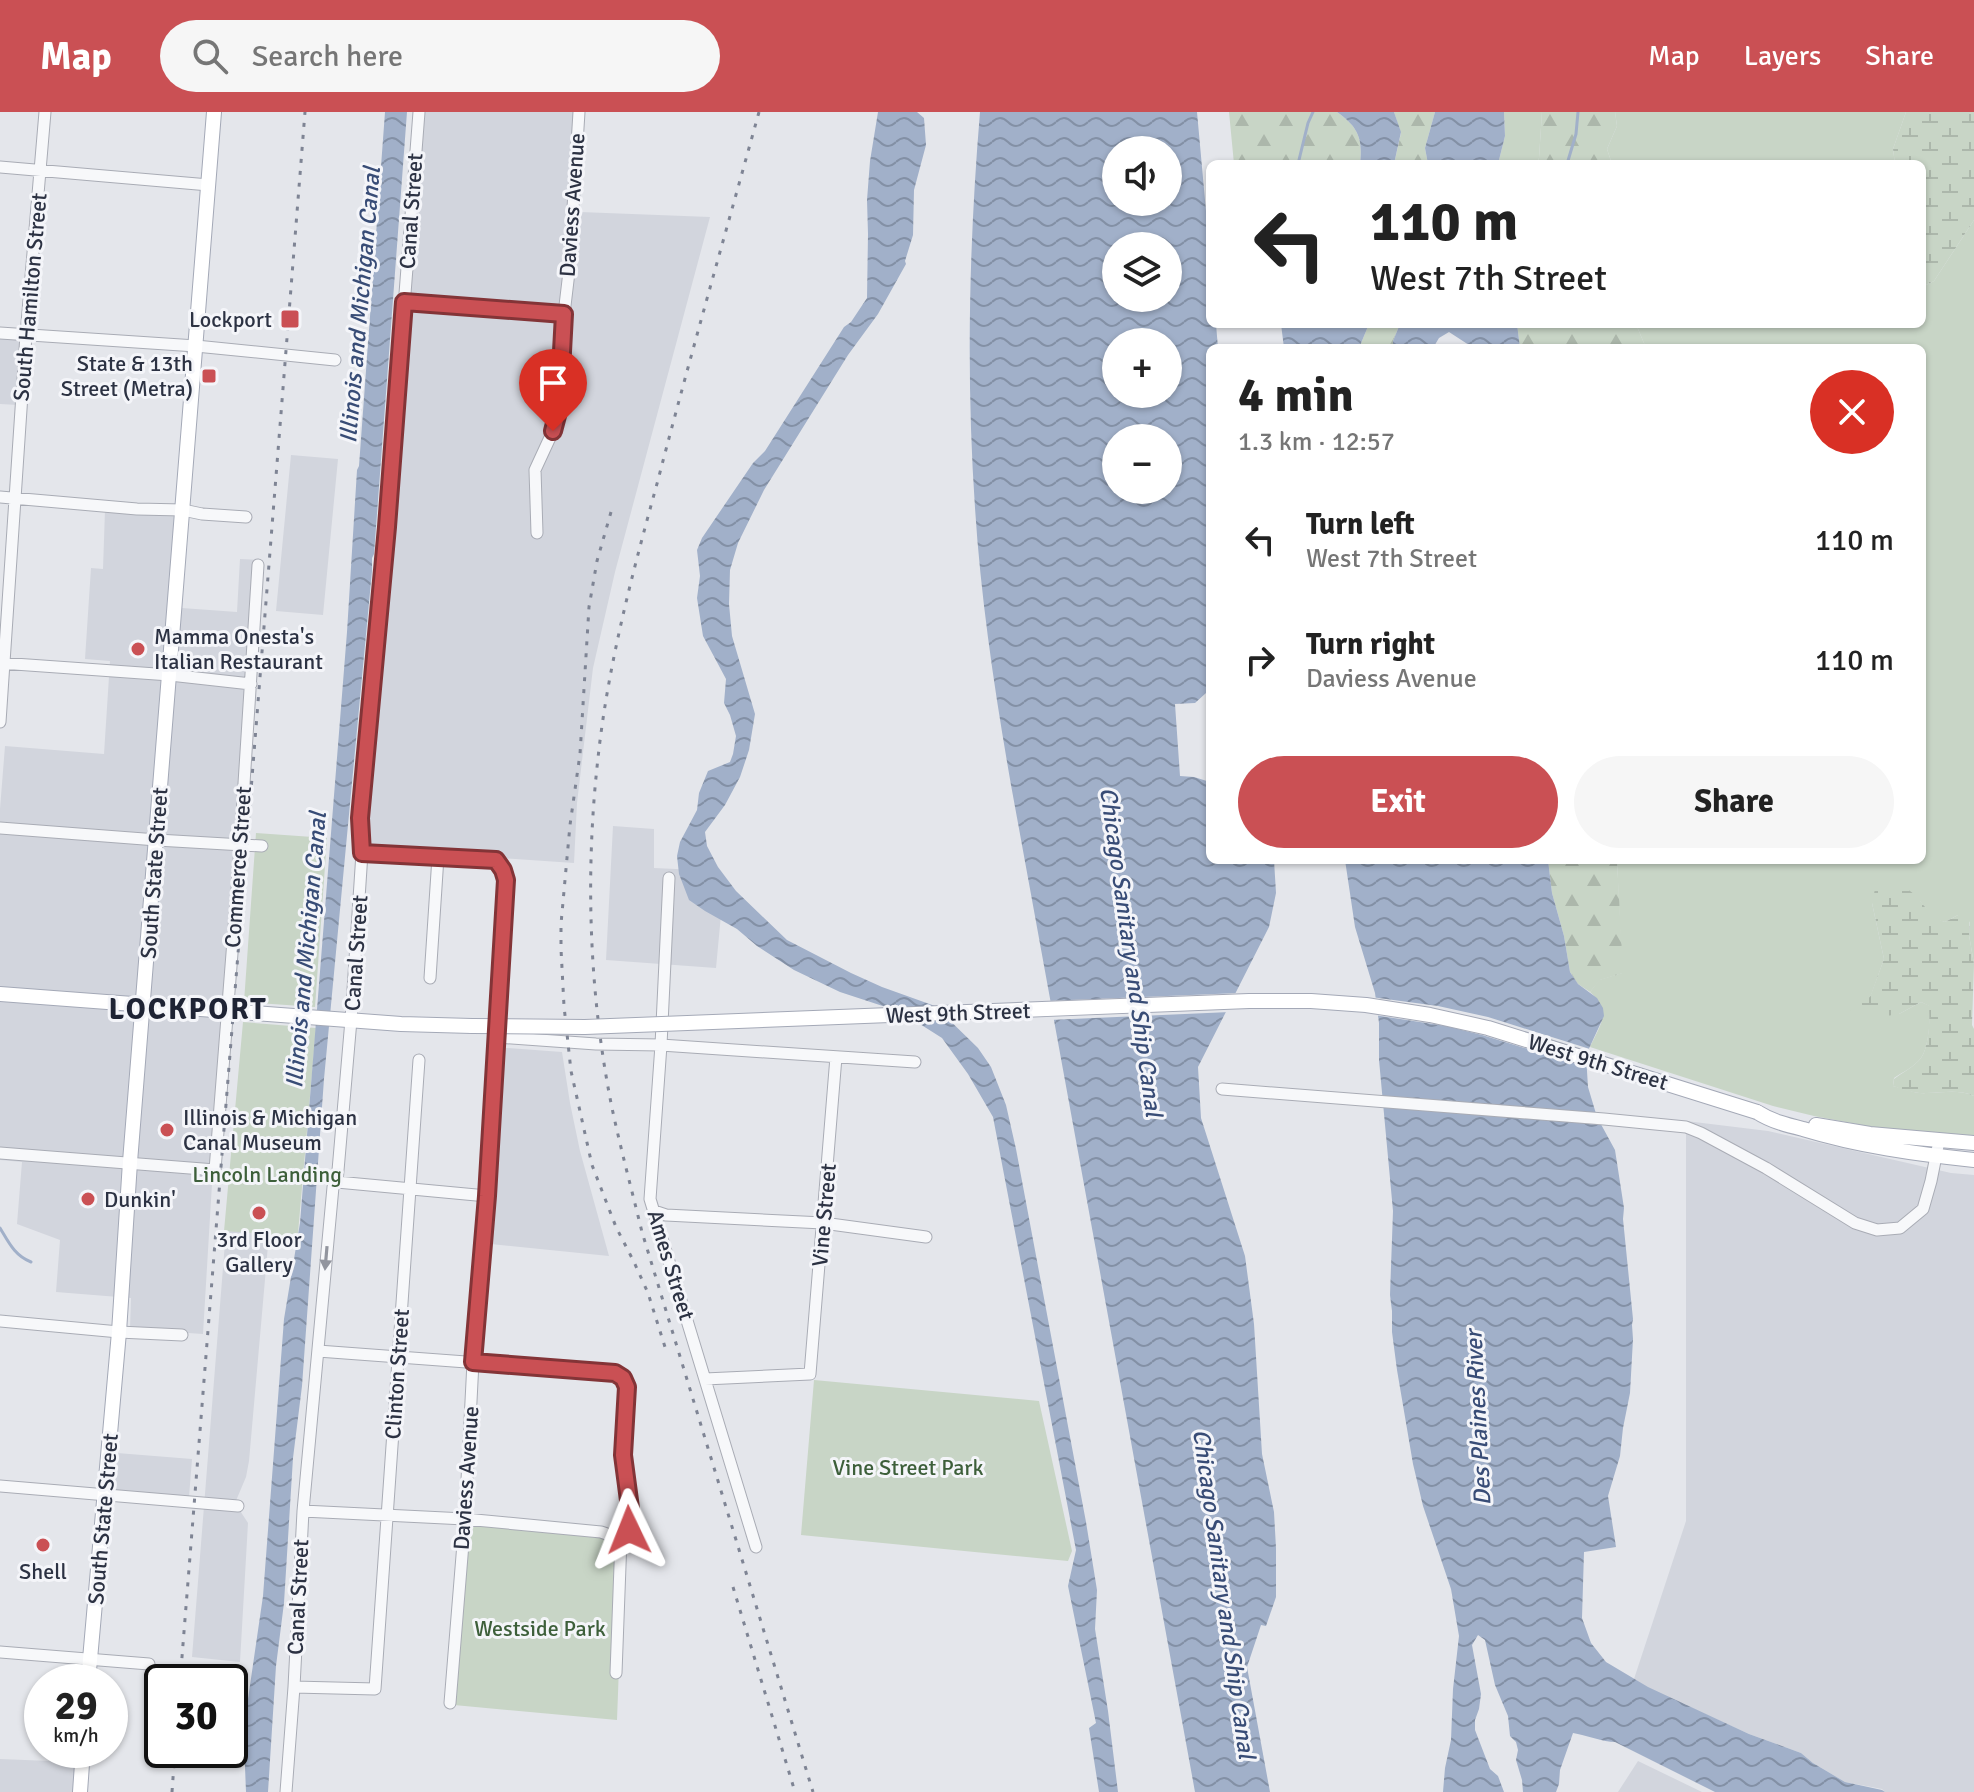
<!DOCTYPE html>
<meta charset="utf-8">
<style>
:root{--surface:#fff;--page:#f6f6f6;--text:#222;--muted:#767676;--accent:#ca5054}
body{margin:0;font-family:Signika,sans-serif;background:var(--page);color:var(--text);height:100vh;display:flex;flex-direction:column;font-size:30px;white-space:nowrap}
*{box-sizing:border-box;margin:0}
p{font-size:26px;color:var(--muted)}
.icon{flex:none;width:44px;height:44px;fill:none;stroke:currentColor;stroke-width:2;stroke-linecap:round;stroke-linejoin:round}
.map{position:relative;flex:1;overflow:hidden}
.panel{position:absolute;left:1206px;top:232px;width:720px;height:520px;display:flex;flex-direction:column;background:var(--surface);border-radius:12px;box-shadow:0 2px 6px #0004}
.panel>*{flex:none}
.guide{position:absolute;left:1206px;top:48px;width:720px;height:168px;border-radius:12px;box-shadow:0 2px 6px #0004;background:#fff;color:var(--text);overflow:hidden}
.tools{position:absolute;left:1102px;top:24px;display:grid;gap:16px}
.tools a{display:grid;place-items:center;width:80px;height:80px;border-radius:50%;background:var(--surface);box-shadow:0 2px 6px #0004;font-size:40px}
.speed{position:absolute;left:24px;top:1552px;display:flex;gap:16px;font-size:40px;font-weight:700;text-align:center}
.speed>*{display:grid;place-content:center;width:104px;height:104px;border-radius:50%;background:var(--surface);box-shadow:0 2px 6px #0004;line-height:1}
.speed small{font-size:20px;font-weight:400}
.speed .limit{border:4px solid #111;border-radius:12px;background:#fff;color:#111}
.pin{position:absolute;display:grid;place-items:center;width:68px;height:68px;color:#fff;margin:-82px -34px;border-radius:50% 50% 50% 0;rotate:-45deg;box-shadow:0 0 8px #0007}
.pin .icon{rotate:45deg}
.me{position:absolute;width:88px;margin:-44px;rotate:358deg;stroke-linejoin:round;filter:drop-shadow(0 0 6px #0008)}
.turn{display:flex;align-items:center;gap:28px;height:168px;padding:0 32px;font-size:36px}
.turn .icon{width:104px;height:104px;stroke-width:2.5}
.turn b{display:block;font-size:56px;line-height:68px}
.round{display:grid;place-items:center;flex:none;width:84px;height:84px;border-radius:42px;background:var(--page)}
.head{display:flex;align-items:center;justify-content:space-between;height:136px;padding:0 32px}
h1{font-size:48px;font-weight:700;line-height:60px}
.cta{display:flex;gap:16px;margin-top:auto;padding:16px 32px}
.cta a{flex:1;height:92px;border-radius:48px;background:var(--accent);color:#fff;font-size:32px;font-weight:700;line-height:92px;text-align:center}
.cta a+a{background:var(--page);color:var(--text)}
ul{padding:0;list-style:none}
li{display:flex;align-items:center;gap:24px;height:120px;padding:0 32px}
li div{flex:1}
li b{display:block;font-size:30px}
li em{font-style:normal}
header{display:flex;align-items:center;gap:48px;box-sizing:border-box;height:112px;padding:0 40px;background:var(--accent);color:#fff}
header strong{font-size:38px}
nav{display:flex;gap:44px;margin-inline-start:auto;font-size:28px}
.search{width:560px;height:72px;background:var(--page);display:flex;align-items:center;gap:20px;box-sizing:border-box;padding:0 28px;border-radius:44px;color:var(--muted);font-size:30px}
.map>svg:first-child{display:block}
.built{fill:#d2d5dd}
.green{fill:#c8d5c6}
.forest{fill:url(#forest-firs)}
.wetland{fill:url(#wetland-marsh)}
.water{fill:url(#water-waves);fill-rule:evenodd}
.pier{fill:#e4e6eb}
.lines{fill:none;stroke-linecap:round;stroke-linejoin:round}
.stream{stroke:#a1b0c9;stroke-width:3}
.minor-casing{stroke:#a9acb5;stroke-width:13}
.major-casing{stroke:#a4a9b7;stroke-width:16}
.minor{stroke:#f7f8fa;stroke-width:11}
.major{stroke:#fff;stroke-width:14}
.rail{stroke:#7e8494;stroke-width:3;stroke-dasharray:4 8;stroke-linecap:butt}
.major-bridge-casing{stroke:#a4a9b7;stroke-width:16;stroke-linecap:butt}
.major-bridge{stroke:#fff;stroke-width:14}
.oneway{fill:#92959e}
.route-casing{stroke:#833437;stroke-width:20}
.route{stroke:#ca5054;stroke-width:14}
.poi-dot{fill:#ca5054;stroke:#f4f5f9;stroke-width:3}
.labels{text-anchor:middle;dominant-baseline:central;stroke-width:6;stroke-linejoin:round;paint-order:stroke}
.street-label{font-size:22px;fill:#2c3243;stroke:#f4f5f9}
.poi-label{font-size:22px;fill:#2c3243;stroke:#f4f5f9;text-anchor:start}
.park-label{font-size:22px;fill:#3d5f3a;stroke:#f4f5f9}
.water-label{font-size:24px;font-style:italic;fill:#384c76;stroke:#f4f5f9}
.district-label{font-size:30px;font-weight:bold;letter-spacing:2px;fill:#1e2334;stroke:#f4f5f9}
</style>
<header>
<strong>Map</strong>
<div class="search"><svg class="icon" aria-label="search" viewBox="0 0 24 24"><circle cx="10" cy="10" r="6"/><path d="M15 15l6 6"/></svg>Search here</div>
<nav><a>Map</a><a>Layers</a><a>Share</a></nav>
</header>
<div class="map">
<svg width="1974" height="1680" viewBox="0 0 1974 1680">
<defs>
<pattern id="forest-firs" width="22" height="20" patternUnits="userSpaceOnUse" patternTransform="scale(2)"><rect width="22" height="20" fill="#c8d5c6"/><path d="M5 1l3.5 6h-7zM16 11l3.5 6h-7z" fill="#acb7ab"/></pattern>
<pattern id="wetland-marsh" width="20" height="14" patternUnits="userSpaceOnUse" patternTransform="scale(2)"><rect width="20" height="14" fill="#c8d5c6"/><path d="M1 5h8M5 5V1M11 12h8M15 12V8" fill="none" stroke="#acb7ab"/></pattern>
<pattern id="water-waves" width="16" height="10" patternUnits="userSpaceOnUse" patternTransform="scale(2)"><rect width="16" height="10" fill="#a1b0c9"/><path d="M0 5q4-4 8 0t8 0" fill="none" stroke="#8390a5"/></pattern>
</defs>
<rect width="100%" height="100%" fill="#e4e6eb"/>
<!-- built -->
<path class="built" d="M 423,0 L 576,0 L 560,197 L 410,184 Z
M 580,100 L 710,105 L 615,460 L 593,556 L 577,691 L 574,751 L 367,737 L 409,196 L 569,208 Z
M 0,226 L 23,228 L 18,293 L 0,292 Z
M 291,343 L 338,347 L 323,503 L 276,499 Z
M 105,398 L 174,404 L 168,495 L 237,500 L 240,447 L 263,448 L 213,1055 L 203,1222 L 130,1217 L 131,1186 L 56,1180 L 60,1128 L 17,1112 L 22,1050 L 0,1048 L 0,697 L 5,634 L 104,642 L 110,549 L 85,547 L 91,456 L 103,457 Z
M 613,714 L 654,717 L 654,756 L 697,758 L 722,792 L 716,856 L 606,848 Z
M 493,935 L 562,940 L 570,991 L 580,1039 L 609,1144 L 481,1131 Z
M 1686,1009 L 1768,1019 L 1951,1061 L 1974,1063 L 1974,1680 L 1885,1680 L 1882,1677 L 1845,1670 L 1813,1651 L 1801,1641 L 1749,1622 L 1648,1576 L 1634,1567 L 1686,1409 Z
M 226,1118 L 269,1122 L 249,1349 L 246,1365 L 235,1391 L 248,1411 L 240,1550 L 192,1545 Z
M 117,1341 L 192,1347 L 189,1385 L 114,1380 Z
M 0,1647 L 75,1650 L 73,1680 L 0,1680 Z
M 1638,1649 L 1702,1680 L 1618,1680 Z"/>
<!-- green -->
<path class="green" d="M 1504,0 L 1542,0 L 1539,46 L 1537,52 L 1498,52 L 1505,24 Z
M 1615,0 L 1906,0 L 1893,37 L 1895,52 L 1612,52 L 1607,37 L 1617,14 Z
M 1974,108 L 1974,852 L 1969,823 L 1970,810 L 1958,803 L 1945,810 L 1934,807 L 1920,789 L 1872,791 L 1884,847 L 1870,886 L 1899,902 L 1921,890 L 1930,894 C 1930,908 1929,935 1921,946 C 1914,955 1903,960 1894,966 L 1893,974 C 1904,977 1915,982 1927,981 C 1944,981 1957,977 1974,984 L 1974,1024 L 1888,1018 L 1814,1004 L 1773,994 L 1590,935 C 1601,911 1612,900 1590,880 L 1599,868 L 1622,861 L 1617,748 L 1922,748 L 1922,236 L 1646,236 L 1636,212 L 1922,212 L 1922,175 L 1934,169 Z
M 256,721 L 327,726 L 315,895 L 244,890 Z
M 243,910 L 316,916 L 298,1121 L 272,1126 L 268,1126 L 268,1122 L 224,1119 Z
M 814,1268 L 1039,1289 L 1072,1439 L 1068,1449 L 801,1423 Z
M 470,1402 L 624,1421 L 617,1608 L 454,1593 Z"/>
<!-- forest -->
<path class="forest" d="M 1229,0 L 1337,0 C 1358,15 1363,26 1360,52 L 1234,52 Z
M 1394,0 L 1435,0 L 1425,36 L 1428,52 L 1394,52 L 1401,21 Z
M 1542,0 L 1615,0 L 1617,14 L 1607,37 L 1612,52 L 1537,52 L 1539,46 Z
M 1369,212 L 1400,212 L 1393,229 L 1393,236 L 1359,236 Z
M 1517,212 L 1636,212 L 1646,236 L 1520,236 Z
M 1548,748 L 1617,748 L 1623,861 L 1600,868 L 1590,880 L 1578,872 L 1570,860 L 1564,824 L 1552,781 Z"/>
<!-- wetland -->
<path class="wetland" d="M 1906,0 L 1974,0 L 1974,108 L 1934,169 L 1922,175 L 1922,52 L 1895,52 L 1893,37 Z
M 1888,773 C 1893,774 1898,773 1902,775 C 1921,781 1926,805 1945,810 L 1958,803 L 1964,796 L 1970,801 L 1969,823 L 1974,852 L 1972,913 L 1974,917 L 1974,984 C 1957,977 1944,981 1927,981 C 1915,982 1904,978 1893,974 L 1894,967 C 1903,960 1914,955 1921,946 C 1929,935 1930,907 1929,894 L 1921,890 L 1899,902 L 1880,905 L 1852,901 L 1850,896 L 1870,885 L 1884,847 L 1872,791 L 1875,777 Z"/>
<!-- water -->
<path class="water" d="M 385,0 L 407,0 L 374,442 L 372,446 L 372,459 L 324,967 L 302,1274 L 293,1346 L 284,1491 L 276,1554 L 268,1680 L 246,1680 L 244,1630 L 248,1587 L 263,1484 L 284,1207 L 300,1111 L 347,520 L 357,358 L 359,354 Z
M 878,0 L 917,0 L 924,6 L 926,33 L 914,78 L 913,123 L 905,149 L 906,152 L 878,202 L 848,243 L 764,378 L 738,431 L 730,458 L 729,492 L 732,524 L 755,602 L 749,638 L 740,665 L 725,693 L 705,720 L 707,734 L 718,755 L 736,779 L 787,828 L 851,861 L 882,875 L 935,894 L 978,936 L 991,955 L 1006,993 L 1016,1037 L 1086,1410 L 1097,1478 L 1095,1517 L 1108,1599 L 1118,1680 L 1099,1680 L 1089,1616 L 1096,1611 L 1068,1474 L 1076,1438 L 993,1005 L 968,962 L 942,926 L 901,900 L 840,880 L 794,858 L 757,834 L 737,817 L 705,799 L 689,788 L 679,762 L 677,744 L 680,730 L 697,698 L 699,681 L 708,659 L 730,650 L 733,642 L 736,624 L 730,603 L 724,591 L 726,567 L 703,524 L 697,486 L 700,464 L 697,438 L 702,426 L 753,351 L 765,339 L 844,215 L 851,210 L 867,186 L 868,122 L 867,88 L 870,49 Z
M 980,0 L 1197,0 L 1210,143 L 1210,212 L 1216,212 L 1218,236 L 1210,236 L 1210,580 L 1206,581 L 1195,591 L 1175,592 L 1180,664 L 1194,665 L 1210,670 L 1210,748 L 1274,748 L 1276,781 L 1269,815 L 1198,955 L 1201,1006 L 1245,1144 L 1254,1212 L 1262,1342 L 1274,1400 L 1276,1436 L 1276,1485 L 1266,1514 L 1261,1513 L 1247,1555 L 1270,1680 L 1195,1680 L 1011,673 C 995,581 981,489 975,396 C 966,263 969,132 980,0 ZM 1116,38 L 1168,38 L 1168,90 L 1116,90 ZM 1116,134 L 1168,134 L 1168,186 L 1116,186 ZM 1116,230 L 1168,230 L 1168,282 L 1116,282 ZM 1116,326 L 1168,326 L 1168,378 L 1116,378 Z
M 1337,0 L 1394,0 L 1401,20 L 1394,52 L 1360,52 C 1363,26 1358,15 1337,0 Z
M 1435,0 L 1504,0 L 1505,24 L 1498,52 L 1428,52 L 1425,36 Z
M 1281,212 L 1369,212 L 1359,236 L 1284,236 Z
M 1400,212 L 1517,212 L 1520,236 L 1471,236 L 1469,233 L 1449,220 L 1439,226 L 1433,236 L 1393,236 L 1393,229 Z
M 1345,748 L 1548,748 L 1552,781 L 1564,824 L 1570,860 L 1578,872 L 1597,886 L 1603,896 L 1604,904 L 1586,943 L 1588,975 L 1597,1005 L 1615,1038 L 1624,1096 L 1623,1107 L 1633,1207 L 1632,1213 L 1633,1227 L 1630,1281 L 1623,1316 L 1620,1344 L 1608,1384 L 1616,1435 L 1584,1440 L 1582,1506 L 1591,1531 L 1606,1550 L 1648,1575 L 1749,1622 L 1801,1641 L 1813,1651 L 1845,1670 L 1882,1678 L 1885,1680 L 1715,1680 L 1615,1630 C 1604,1630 1585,1623 1573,1621 L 1560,1658 L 1559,1672 L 1556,1680 L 1523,1680 L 1522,1668 L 1516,1648 L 1518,1638 L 1516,1630 L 1510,1624 L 1508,1604 L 1495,1573 L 1485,1528 L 1478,1523 L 1472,1533 L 1481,1582 L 1479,1597 L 1475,1608 L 1475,1618 L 1490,1657 L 1498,1664 L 1504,1680 L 1443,1680 L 1445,1656 L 1451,1628 L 1453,1577 L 1459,1524 L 1451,1477 L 1423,1394 L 1413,1352 L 1397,1258 L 1392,1220 L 1392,1199 L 1390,1183 L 1393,1099 L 1379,948 L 1379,911 L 1375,881 L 1355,815 Z"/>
<!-- pier -->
<path class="pier" d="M 1239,881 L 1230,900 L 1049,908 L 1046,889 Z
M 1371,885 L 1438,894 L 1488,905 L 1593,938 L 1590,944 L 1590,956 L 1482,923 L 1446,914 L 1374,903 Z"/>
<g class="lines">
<!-- stream -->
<path class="stream" d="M 1298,52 L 1308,11 L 1313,0
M 1567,52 L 1576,22 L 1578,0
M 0,1116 C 9,1131 15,1144 31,1150
M 272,1130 L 300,1128"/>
<defs>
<path id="minor" d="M 0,55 L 209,73
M 404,190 L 564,202
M 0,221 L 196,234 L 335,248
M 0,385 L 137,397 L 183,398 L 202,402 L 246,405
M 537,421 L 535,358 L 553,319 L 559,296 L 564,202 L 569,160 L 579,0
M 0,551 L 170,563 L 251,572
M 0,610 L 26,223 L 45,0
M 0,716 L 157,728 L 262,734
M 362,741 L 496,748 L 503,758 L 506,768 L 487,1084 L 473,1250 L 465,1407 L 450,1591
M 669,766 L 661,933 L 650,1087 L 756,1435
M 430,866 L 438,745
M 496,925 L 596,932 L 661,933 L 915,950
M 1222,977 L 1604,1007 L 1686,1015 L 1701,1021 L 1766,1056 L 1855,1111 L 1877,1118 L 1900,1116 L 1923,1097 L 1931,1069 L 1939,1029
M 0,1041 L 215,1058 L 238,765 L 258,453
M 337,1070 L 487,1084
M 654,1099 L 666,1103 L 823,1111 L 926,1125
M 0,1209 L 119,1220 L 182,1223
M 318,1239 L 615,1261 L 623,1266 L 627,1275 L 623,1343 L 630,1396 L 629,1418 L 621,1427 L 616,1561
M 705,1267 L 810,1262 L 836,945
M 0,1374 L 238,1394
M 303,1399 L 465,1407 L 601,1420 L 621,1427
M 0,1540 L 149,1552
M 294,1575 L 375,1577 L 419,948
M 286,1680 L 294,1575 L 303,1399 L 333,1075 L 337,1070 L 351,908 L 362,741 L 360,706 L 387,415 L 419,0"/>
<path id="major" d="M 0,882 L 401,912 L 472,914
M 1757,1000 C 1771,1009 1787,1013 1803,1017 C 1859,1034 1916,1042 1974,1048
M 1816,1013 L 1870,1022 L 1974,1031
M 88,1570 L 119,1220 L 130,1050 L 214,0
M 80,1680 L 83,1638"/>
</defs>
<!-- minor casing -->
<use href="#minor" class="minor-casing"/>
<!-- major casing -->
<use href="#major" class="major-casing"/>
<!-- minor -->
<use href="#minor" class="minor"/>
<!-- major -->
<use href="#major" class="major"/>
<!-- rail -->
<path class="rail" d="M 759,0 C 725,123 690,245 658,368 C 633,459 608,552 598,646 C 585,761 589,882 612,996 C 621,1038 632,1079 642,1120 L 813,1680
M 611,400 L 597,449 L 589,495 L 580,642 L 570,713 L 561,812 L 561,837 L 564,894 L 571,959 L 592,1053 L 616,1115 L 634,1150 L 648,1181 L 665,1235
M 733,1475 L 795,1680
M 180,1570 L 305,0
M 172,1680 L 175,1638"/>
<defs>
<path id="major-bridge" d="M 472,914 L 585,915 L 1249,889 L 1311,889 L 1366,893 L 1430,903 L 1488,916 L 1757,1000"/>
</defs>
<!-- major-bridge casing -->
<use href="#major-bridge" class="major-bridge-casing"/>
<!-- major-bridge -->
<use href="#major-bridge" class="major-bridge"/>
</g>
<!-- one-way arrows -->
<defs><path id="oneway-solid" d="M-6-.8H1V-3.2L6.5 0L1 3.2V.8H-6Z" transform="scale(2)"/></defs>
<use class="oneway" href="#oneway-solid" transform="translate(326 1146) rotate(95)"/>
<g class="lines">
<defs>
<path id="route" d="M 553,319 L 559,296 L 564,202 L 404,190 L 387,415 L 360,706 L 362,741 L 496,748 L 503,758 L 506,768 L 487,1084 L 473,1250 L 615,1261 L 623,1266 L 627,1275 L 623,1343 L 630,1396 L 629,1418"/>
</defs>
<!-- route casing -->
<use href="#route" class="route-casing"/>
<!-- route -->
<use href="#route" class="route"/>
</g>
<!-- markers -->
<g class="poi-dot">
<rect x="280" y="197" width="20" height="20" rx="4"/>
<rect x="201" y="256" width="16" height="16" rx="4"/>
<circle cx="138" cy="537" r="8"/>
<circle cx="167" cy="1018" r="8"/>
<circle cx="88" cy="1087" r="8"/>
<circle cx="259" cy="1101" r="8"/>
<circle cx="43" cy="1433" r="8"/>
</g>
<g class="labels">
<!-- street labels -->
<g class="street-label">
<text transform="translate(572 93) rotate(-86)">Daviess Avenue</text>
<text transform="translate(411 99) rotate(-86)">Canal Street</text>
<text transform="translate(30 185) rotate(-85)">South Hamilton Street</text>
<text transform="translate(238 755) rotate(-86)">Commerce Street</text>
<text transform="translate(154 761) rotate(-86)">South State Street</text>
<text transform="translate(356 841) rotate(-86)">Canal Street</text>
<text transform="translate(958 901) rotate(-2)">West 9th Street</text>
<text transform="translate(1598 950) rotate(17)">West 9th Street</text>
<text transform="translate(824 1103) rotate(-85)">Vine Street</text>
<text transform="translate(671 1153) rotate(73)">Ames Street</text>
<text transform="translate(397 1262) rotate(-86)">Clinton Street</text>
<text transform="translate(466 1366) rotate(-86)">Daviess Avenue</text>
<text transform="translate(103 1407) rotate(-85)">South State Street</text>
<text transform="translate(298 1485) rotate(-87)">Canal Street</text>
</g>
<!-- poi labels -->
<g class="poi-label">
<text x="272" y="207" text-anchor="end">Lockport</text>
<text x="193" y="251" text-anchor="end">State &amp; 13th<tspan x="193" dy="25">Street (Metra)</tspan></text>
<text x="154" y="524">Mamma Onesta's<tspan x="154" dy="25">Italian Restaurant</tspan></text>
<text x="183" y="1005">Illinois &amp; Michigan<tspan x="183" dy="25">Canal Museum</tspan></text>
<text x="104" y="1087">Dunkin'</text>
<text x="259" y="1127" text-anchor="middle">3rd Floor<tspan x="259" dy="25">Gallery</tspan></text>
<text x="43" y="1459" text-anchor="middle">Shell</text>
</g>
<!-- park labels -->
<g class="park-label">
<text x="267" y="1062">Lincoln Landing</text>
<text x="908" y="1355">Vine Street Park</text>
<text x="540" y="1516">Westside Park</text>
</g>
<!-- water labels -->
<g class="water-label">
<text transform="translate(360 193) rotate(-85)">Illinois and Michigan Canal</text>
<text transform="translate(306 838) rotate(-85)">Illinois and Michigan Canal</text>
<text transform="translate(1131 840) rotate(82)">Chicago Sanitary and Ship Canal</text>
<text transform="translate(1478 1306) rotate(-93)">Des Plaines River</text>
<text transform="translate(1224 1482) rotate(82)">Chicago Sanitary and Ship Canal</text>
</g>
<!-- district labels -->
<g class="district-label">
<text x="188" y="897">LOCKPORT</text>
</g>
</g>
</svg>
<div class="tools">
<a><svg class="icon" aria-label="sound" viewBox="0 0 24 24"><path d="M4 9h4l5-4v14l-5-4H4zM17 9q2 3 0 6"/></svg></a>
<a><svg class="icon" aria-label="layers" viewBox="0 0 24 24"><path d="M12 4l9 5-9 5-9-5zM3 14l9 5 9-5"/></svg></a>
<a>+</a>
<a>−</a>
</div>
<div class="speed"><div>29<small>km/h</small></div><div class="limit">30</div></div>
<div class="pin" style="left:553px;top:319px;background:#d93025"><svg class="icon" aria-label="arrive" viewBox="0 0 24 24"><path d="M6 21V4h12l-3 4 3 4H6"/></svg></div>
<svg class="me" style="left:629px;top:1418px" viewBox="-20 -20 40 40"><path d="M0-17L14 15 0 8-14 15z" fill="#ca5054" stroke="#fff" stroke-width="4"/></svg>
<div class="guide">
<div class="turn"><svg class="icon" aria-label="left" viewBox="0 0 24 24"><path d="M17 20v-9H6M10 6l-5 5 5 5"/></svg><div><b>110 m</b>West 7th Street</div></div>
</div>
<section class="panel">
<div class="head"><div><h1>4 min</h1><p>1.3 km · 12:57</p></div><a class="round" style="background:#d93025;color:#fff"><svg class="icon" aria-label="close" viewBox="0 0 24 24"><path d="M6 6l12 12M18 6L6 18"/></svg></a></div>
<ul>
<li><svg class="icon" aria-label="left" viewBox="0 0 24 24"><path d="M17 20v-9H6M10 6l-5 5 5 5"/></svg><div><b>Turn left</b><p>West 7th Street</p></div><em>110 m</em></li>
<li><svg class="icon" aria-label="right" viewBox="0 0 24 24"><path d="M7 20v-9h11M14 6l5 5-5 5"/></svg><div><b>Turn right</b><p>Daviess Avenue</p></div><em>110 m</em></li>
</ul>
<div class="cta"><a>Exit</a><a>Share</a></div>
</section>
</div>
